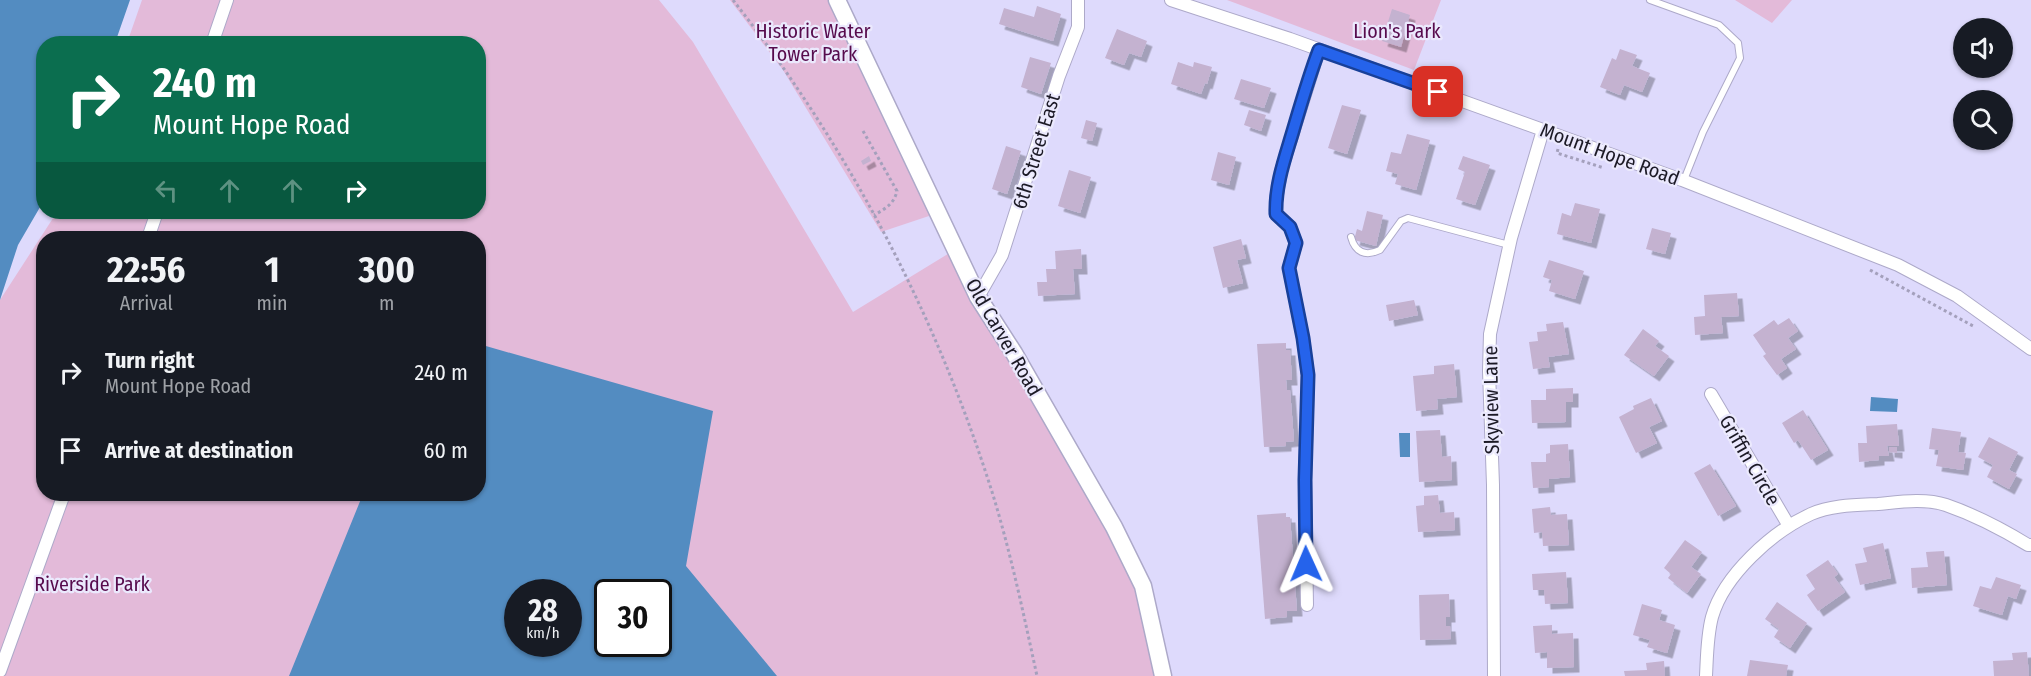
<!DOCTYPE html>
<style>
:root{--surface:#171b24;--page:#242831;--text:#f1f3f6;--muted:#9ea1a6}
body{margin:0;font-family:"Fira Sans Condensed",sans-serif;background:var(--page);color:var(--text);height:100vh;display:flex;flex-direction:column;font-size:22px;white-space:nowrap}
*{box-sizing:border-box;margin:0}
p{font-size:20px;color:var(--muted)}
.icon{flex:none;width:33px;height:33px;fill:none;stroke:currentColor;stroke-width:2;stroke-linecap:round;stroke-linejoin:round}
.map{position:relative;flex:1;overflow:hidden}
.drawer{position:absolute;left:36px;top:231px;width:450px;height:270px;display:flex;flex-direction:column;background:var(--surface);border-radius:24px;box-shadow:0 2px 4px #0004}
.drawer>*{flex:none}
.guide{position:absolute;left:36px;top:36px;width:450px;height:183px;border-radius:24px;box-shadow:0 2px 4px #0004;background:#0b6e4f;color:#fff;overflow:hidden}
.controls{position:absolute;left:1953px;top:18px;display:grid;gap:12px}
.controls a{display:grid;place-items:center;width:60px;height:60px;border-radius:50%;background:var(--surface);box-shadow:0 2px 4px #0004;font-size:30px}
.speed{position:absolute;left:504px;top:579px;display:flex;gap:12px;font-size:30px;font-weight:700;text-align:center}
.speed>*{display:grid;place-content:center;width:78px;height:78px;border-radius:50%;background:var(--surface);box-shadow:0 2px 4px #0004;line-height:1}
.speed small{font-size:15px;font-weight:400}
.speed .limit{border:3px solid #111;border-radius:9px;background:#fff;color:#111}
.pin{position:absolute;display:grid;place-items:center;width:51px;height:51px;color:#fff;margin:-26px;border-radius:12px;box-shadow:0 3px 9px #0006}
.me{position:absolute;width:66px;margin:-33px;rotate:359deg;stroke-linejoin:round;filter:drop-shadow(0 0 4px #0008)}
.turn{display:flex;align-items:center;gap:21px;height:126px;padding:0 18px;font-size:27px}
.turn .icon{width:78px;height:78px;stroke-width:2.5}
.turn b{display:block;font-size:42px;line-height:51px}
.lanes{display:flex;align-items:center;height:57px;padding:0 18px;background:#0003;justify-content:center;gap:30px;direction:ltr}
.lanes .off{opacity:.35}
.eta{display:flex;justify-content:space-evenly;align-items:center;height:102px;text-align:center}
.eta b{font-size:36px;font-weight:700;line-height:42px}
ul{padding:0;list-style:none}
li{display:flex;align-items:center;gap:18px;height:78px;padding:0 18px}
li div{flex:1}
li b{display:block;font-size:22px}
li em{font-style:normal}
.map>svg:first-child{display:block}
.green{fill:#e3bad9;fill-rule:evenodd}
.water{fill:#538cc1;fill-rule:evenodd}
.building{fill:#c4b2d0;filter:url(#shadow)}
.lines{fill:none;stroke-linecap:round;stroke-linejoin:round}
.lane-casing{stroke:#ada9c9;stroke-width:8}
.street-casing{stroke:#ada9c9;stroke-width:14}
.secondary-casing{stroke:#ada9c9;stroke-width:19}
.path{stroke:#a4a0bc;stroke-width:3;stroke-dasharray:3 3;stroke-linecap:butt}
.lane{stroke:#fff;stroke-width:6}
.street{stroke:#fff;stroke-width:12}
.secondary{stroke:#fff;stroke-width:16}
.route-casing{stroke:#184099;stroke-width:15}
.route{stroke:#2563eb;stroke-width:10}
.labels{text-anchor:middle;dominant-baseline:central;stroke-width:4.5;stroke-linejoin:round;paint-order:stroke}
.park-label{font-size:20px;fill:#570b4d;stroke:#ebe9fd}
.street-label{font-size:20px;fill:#1c1a26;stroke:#ebe9fd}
</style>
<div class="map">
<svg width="2031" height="676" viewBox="0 0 2031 676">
<defs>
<filter id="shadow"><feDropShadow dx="5.5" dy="5.5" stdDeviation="0" flood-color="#0004"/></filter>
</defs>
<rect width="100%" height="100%" fill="#dedafc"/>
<!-- green -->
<path class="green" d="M 142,0 L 659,0 L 693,42 L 853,312 L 956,249 L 1143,586 L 1158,676 L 0,676 L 0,300 L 57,212 L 478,212 L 478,44 L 127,43 ZM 44,238 L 478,238 L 478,494 L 44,494 ZM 518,592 L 568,592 L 568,644 L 518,644 ZM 608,592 L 658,592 L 658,644 L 608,644 Z
M 730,0 L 837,0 L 938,213 L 881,232 L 783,70 Z
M 1227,0 L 1441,0 L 1414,70 Z
M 1735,0 L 1792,0 L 1772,23 Z"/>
<!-- water -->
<path class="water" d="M 0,0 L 130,0 L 115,43 L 44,44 L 43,202 L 18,245 L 0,300 Z
M 479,344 L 713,411 L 686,566 L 777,676 L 289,676 L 363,494 L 478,494 ZM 518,592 L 568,592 L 568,644 L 518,644 ZM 608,592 L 658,592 L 658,644 L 608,644 Z
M 1871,397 L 1898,399 L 1897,412 L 1870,411 Z
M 1399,433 L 1410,433 L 1410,457 L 1400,457 Z"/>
<!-- building -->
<path class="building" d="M 1037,6 L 1061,14 L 1053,41 L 999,24 L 1004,8 L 1034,17 Z
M 1392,9 L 1410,15 L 1401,47 L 1382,41 Z
M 1117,29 L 1147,41 L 1141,57 L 1129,53 L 1124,65 L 1105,58 Z
M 1620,49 L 1637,55 L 1632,66 L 1650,73 L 1642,92 L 1624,85 L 1620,95 L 1600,87 L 1612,58 L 1616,60 Z
M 1030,57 L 1051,63 L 1041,94 L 1021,87 Z
M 1178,62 L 1193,67 L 1194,62 L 1212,67 L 1207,84 L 1205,83 L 1201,94 L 1171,84 Z
M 1241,79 L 1271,88 L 1264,108 L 1234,99 Z
M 1342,105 L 1361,110 L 1347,154 L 1328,148 Z
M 1249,110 L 1266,115 L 1261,131 L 1244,125 Z
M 1086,120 L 1097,123 L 1092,141 L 1081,138 Z
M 1407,134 L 1430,140 L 1416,190 L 1395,184 L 1398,174 L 1386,171 L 1391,152 L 1401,154 Z
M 1006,146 L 1021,151 L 1007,194 L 992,189 Z
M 1218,152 L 1236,157 L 1229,185 L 1211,180 Z
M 869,156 L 871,161 L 863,165 L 861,161 Z
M 1463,156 L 1490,165 L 1475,205 L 1456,199 L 1465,172 L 1458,169 Z
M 1069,170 L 1091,177 L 1080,213 L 1058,206 Z
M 1575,203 L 1600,209 L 1591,243 L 1557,234 L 1562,213 L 1571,216 Z
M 1367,211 L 1383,215 L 1376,246 L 1354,240 L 1357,229 L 1362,231 Z
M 1652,228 L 1671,233 L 1665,254 L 1646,249 Z
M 1241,239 L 1246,258 L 1237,260 L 1243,283 L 1223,288 L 1213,247 Z
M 1081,249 L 1082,269 L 1073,269 L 1075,294 L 1038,296 L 1037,282 L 1047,282 L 1046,269 L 1056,269 L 1055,251 Z
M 1549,260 L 1584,271 L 1575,299 L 1549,291 L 1552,280 L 1543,277 Z
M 1737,293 L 1739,316 L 1721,317 L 1723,333 L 1695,335 L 1694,317 L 1705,316 L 1704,295 Z
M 1414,300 L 1418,315 L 1389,321 L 1386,305 Z
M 1789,318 L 1798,331 L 1788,338 L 1796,349 L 1781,359 L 1787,368 L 1777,375 L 1763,356 L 1766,354 L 1753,335 L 1774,320 L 1778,325 Z
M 1563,322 L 1569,354 L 1548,357 L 1550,367 L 1533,369 L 1529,342 L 1538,341 L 1537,332 L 1547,331 L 1546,324 Z
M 1643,329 L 1659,341 L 1655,346 L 1669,356 L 1654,376 L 1624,355 Z
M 1286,343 L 1286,350 L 1290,350 L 1292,380 L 1286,380 L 1287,390 L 1290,390 L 1294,441 L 1286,442 L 1286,446 L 1264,447 L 1257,344 Z
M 1454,364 L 1457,397 L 1437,399 L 1438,409 L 1416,411 L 1413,376 L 1434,374 L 1434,366 Z
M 1573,388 L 1573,402 L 1566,402 L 1566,422 L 1532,423 L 1531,400 L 1546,400 L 1546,389 Z
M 1651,398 L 1662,421 L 1649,427 L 1657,443 L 1636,453 L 1619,417 L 1634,409 L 1633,406 Z
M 1803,410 L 1828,450 L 1811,460 L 1798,440 L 1794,443 L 1782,423 Z
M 1897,424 L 1899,446 L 1887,446 L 1889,456 L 1879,456 L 1879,460 L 1859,462 L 1858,443 L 1867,443 L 1866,426 Z
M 1932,428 L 1961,432 L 1958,452 L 1966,453 L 1963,470 L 1936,466 L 1939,450 L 1929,449 Z
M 1440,430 L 1442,457 L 1451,456 L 1452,480 L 1419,482 L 1416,431 Z
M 1989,437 L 2018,452 L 2009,470 L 2017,474 L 2009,489 L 1987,477 L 1993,465 L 1978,457 Z
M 1568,444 L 1570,477 L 1549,479 L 1549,487 L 1533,488 L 1531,462 L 1546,462 L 1546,454 L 1550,453 L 1550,445 Z
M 1889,447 L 1897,447 L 1897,453 L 1889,452 Z
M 1710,464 L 1736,506 L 1718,516 L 1694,473 Z
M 1438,495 L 1440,513 L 1454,512 L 1455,530 L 1418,532 L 1416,506 L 1424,505 L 1424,496 Z
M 1550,507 L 1551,515 L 1567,514 L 1569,545 L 1543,546 L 1542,532 L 1534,533 L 1532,509 Z
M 1286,513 L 1286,517 L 1290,517 L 1297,611 L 1287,611 L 1287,617 L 1265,619 L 1257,515 Z
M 1685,540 L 1702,552 L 1691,567 L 1701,574 L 1687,593 L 1668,578 L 1671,574 L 1664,568 Z
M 1883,543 L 1891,578 L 1860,585 L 1855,564 L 1867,562 L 1863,548 Z
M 1944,551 L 1947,585 L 1912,588 L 1911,568 L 1928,567 L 1926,552 Z
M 1828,560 L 1838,574 L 1834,577 L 1845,592 L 1818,611 L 1807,595 L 1815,589 L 1806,575 Z
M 1566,572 L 1568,603 L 1545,604 L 1544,590 L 1533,590 L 1532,574 Z
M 1996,577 L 2021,585 L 2016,599 L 2008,596 L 2002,615 L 1973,606 L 1980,586 L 1991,589 Z
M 1449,594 L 1450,617 L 1446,617 L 1446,626 L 1450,626 L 1451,639 L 1420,640 L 1419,595 Z
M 1777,602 L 1807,623 L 1790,648 L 1774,637 L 1779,629 L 1765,619 Z
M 1642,604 L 1662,610 L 1659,620 L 1675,625 L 1667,653 L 1647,647 L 1650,640 L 1633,635 Z
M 1552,625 L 1552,634 L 1573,633 L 1574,667 L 1547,668 L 1547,652 L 1535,653 L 1533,626 Z
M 2027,652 L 2029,676 L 1994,676 L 1993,661 L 2013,660 L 2012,653 Z
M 1750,660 L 1788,665 L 1786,676 L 1747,676 Z
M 1664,661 L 1665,676 L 1625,676 L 1624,671 L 1647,670 L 1646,663 Z"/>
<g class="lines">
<defs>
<path id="lane" d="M 1650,0 L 1719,25 L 1738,43 L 1740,58 L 1703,132 L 1684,180
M 1351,237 C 1355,252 1365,257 1380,250 L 1401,221 L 1408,218 L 1509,245"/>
<path id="street" d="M 1171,0 L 1290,39 L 1682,180 L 1898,265 L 1957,296 L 2031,349
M 212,44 L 227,0
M 148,238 L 157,212
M 978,297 L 1002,255 L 1059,76 L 1078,27 L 1078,0
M 1711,394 L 1789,526
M 1307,605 L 1305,480 L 1308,375 L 1303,338 L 1289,268 L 1296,243 L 1290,227 L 1276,214 L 1276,201 L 1281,171 L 1319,50
M 0,671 L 64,494
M 1494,676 L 1493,485 L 1489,371 L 1490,334 L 1511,238 L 1543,130
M 1706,676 C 1707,657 1707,636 1712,617 C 1724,575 1772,532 1811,514 C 1831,505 1856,505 1878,504 C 1899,502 1925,498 1946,505 C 1975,515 2002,529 2028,545 L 2031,545"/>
<path id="secondary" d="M 837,0 L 978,297 L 1014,353 L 1114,527 L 1143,586 L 1163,676"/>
</defs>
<!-- lane casing -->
<use href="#lane" class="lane-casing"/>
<!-- street casing -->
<use href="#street" class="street-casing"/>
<!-- secondary casing -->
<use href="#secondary" class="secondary-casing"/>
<!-- path -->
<path class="path" d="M 733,0 C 849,148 937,316 993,495 C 1011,554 1024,616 1037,676
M 863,131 L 897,191 C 894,204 885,209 874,215
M 1558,149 L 1557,153 L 1604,168
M 1870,270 L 1975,327"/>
<!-- lane -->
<use href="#lane" class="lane"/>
<!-- street -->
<use href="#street" class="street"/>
<!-- secondary -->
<use href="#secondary" class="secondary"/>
</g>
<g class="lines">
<defs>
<path id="route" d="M 1306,564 L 1305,480 L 1308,375 L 1303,338 L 1289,268 L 1296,243 L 1290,227 L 1276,214 C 1275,185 1285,158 1293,131 C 1301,104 1309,76 1319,50 L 1438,92"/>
</defs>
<!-- route casing -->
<use href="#route" class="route-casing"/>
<!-- route -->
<use href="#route" class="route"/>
</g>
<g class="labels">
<!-- park labels -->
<g class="park-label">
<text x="813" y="31">Historic Water<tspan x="813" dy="23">Tower Park</tspan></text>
<text x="1397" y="31">Lion's Park</text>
<text x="92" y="584">Riverside Park</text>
</g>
<!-- street labels -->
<g class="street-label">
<text transform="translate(1036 151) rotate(-73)">6th Street East</text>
<text transform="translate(1610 154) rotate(20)">Mount Hope Road</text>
<text transform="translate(1004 337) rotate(60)">Old Carver Road</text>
<text transform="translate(1491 400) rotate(-91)">Skyview Lane</text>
<text transform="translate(1750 460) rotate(60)">Griffin Circle</text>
</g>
</g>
</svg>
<div class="controls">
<a><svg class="icon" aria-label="sound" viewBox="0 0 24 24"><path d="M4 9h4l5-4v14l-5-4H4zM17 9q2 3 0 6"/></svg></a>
<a><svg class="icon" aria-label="search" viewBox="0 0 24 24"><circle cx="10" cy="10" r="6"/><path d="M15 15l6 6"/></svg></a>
</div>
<div class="speed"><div>28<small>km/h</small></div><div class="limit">30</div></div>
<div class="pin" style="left:1438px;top:92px;background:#d93025"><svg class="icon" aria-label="arrive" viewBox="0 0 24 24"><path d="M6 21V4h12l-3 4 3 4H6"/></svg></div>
<svg class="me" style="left:1306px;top:564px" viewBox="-20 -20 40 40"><path d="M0-17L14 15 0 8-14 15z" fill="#2563eb" stroke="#fff" stroke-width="4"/></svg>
<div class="guide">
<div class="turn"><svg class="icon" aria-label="right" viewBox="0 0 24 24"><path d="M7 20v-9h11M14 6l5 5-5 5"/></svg><div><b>240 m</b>Mount Hope Road</div></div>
<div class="lanes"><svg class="icon off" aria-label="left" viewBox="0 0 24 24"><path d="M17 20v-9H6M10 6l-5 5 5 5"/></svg><svg class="icon off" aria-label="ahead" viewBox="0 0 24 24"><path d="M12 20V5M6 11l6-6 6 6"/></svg><svg class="icon off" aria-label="ahead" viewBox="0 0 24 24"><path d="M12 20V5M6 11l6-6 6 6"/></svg><svg class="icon" aria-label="right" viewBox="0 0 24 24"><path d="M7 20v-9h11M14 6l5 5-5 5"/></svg></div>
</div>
<section class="drawer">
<div class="eta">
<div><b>22:56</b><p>Arrival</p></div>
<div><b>1</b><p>min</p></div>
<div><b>300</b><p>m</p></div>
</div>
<ul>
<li><svg class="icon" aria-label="right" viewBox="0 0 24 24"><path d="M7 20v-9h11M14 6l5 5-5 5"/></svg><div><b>Turn right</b><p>Mount Hope Road</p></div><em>240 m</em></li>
<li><svg class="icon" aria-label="arrive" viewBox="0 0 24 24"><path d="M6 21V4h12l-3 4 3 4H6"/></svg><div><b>Arrive at destination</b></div><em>60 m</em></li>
</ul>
</section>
</div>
